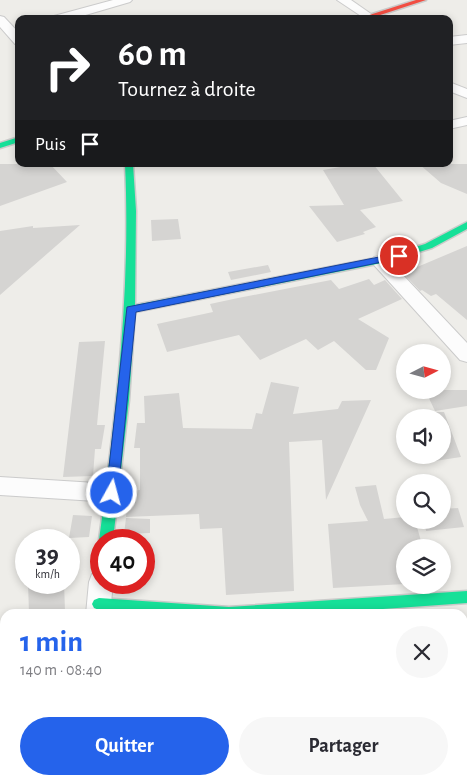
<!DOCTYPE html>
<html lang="fr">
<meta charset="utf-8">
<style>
:root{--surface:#fff;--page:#f7f7f7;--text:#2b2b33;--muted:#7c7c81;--accent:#2563eb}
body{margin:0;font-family:"Alegreya Sans",sans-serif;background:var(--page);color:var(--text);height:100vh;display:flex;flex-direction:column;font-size:19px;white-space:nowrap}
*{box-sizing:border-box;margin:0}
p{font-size:16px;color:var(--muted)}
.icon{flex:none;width:28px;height:28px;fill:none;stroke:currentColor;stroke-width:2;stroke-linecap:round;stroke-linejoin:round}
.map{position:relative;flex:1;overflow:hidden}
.panel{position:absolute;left:0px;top:609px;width:468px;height:176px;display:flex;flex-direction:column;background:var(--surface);border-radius:15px 15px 0 0;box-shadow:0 2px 8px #0003}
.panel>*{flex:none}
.hud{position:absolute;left:15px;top:15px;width:438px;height:152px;border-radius:10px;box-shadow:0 2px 8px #0003;background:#202124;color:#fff;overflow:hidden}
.needle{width:32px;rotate:84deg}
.tools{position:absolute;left:396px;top:344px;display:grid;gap:10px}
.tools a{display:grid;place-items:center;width:55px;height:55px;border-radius:50%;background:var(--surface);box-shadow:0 2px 8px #0003;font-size:25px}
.speed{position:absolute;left:15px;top:529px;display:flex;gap:10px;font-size:25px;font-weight:700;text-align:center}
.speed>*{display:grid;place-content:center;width:65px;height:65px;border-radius:50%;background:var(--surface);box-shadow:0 2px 8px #0003;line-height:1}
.speed small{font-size:12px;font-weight:400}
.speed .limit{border:8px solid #d22;background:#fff;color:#111}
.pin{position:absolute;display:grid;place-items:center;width:42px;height:42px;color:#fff;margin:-21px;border:2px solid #fff;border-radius:50%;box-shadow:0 1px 5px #0007}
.me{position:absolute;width:55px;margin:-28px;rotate:7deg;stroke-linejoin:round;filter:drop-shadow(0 0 4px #0008)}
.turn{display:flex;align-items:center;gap:18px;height:105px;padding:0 20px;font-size:22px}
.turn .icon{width:65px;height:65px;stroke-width:2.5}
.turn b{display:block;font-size:35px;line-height:42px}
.then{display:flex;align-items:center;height:48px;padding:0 20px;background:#0003;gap:10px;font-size:19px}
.round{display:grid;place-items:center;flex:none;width:52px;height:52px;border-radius:26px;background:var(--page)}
.overview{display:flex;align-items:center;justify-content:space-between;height:85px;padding:0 20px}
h1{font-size:30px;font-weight:700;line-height:38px;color:var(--accent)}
.primary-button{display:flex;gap:10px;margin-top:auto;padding:10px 20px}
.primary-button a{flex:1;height:58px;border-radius:30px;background:var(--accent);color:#fff;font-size:20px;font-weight:700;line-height:58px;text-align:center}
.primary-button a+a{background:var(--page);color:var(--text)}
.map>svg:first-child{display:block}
.building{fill:#d5d4d2}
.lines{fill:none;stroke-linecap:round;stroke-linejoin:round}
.street-casing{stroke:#cbcbcb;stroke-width:2}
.fast-casing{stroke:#cbcbca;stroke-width:3}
.jam-casing{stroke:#cbcbca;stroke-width:3}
.street{fill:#fcfcfc;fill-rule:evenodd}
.fast{fill:#16e098;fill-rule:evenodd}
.jam{fill:#f24e42;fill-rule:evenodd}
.route{fill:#2563eb;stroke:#184099}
</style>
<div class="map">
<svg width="467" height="784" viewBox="0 0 467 784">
<rect width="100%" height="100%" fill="#eeede9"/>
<!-- building -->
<path class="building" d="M 0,164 L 50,164 L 67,182 L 0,206 Z
M 358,164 L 373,164 L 403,201 L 360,210 L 376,227 L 363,232 L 365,234 L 337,242 L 309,206 L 344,205 L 323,170 Z
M 419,164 L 467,164 L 467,194 L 441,183 Z
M 178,219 L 181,239 L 152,241 L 151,220 Z
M 80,225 L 0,295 L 0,231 L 33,226 L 33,228 Z
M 467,246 L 467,320 L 436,294 L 431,296 L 422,290 L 420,291 L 403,273 Z
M 268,265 L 271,272 L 231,280 L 228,272 Z
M 369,279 L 374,285 L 385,280 L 402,299 L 358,319 L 389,338 L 376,370 L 366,370 L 334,341 L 318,350 L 306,339 L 260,360 L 239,335 L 167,352 L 157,324 L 213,312 L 210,304 L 238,298 L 331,280 L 339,289 Z
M 105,341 L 97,425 L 105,425 L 101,449 L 95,449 L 93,476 L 63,477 L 79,342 Z
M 271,382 L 299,387 L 293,414 L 338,409 L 342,401 L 371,400 L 326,500 L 322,440 L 289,442 L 294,591 L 226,595 L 222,528 L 200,529 L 199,514 L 126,517 L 129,491 L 140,490 L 140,448 L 134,448 L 137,423 L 145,423 L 144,396 L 179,393 L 183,428 L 252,429 L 256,413 L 262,414 Z
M 425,390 L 467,390 L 467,406 L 435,411 Z
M 415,412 L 444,412 L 461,457 L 428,462 L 426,455 L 442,455 L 442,418 L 416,418 Z
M 376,485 L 384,519 L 405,517 L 405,520 L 415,520 L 423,548 L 405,548 L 405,584 L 333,588 L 328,524 L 368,521 L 360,505 L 355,487 Z
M 458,508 L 464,527 L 426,531 L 424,520 L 442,520 L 442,509 Z
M 73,515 L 92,516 L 89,537 L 69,538 Z
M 126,518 L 150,519 L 150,533 L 124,534 Z
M 28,582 L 64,582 L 65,611 L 47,614 L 29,614 Z"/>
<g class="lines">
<defs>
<path id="street" d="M 113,0 L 132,0 L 130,2 L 72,19 L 52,19 L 54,16 Z
M 337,0 L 351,0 L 374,16 L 372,18 L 364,18 Z
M 0,16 L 4,17 L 19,33 L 19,45 L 15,44 L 0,27 Z
M 467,35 L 467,43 L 449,45 L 449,37 Z
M 449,82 L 467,89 L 467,98 L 449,91 Z
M 467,117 L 467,125 L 449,129 L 449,121 Z
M 380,256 L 386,257 L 467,343 L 467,362 L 460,360 L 374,265 L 371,261 L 374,257 Z
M 0,477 L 112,484 L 120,487 L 123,493 L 120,499 L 112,502 L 0,495 Z
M 101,571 L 101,582 L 113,582 L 110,614 L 86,614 L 89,582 L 92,574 Z
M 5,680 L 5,706 L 0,707 L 0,681 Z
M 71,780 L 99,780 L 99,784 L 71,784 Z
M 174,780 L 204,780 L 205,784 L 175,784 Z"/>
<path id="fast" d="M 19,137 L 19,142 L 0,148 L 0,143 Z
M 125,164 L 133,164 L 136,211 L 135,305 L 386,256 L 425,244 L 467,222 L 467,229 L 432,248 L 387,262 L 135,312 L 129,400 L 113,540 L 101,540 L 101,544 L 99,540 C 116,414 131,292 125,164 Z
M 467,591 L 467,603 L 313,614 L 148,614 L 99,610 L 94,608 L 92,604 L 94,600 L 99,598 L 229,607 Z"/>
<path id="jam" d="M 416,0 L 426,0 L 368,19 L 357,19 Z"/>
</defs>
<!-- street casing -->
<use href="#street" class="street-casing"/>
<!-- fast casing -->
<use href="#fast" class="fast-casing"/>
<!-- jam casing -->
<use href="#jam" class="jam-casing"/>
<!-- street -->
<use href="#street" class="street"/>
<!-- fast -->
<use href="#fast" class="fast"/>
<!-- jam -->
<use href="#jam" class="jam"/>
</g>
<!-- route -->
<path class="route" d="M 399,253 L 403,256 L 402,258 L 136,312 L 118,493 L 116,497 L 112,498 L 107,497 L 106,493 L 127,307 Z"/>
</svg>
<div class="tools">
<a><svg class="needle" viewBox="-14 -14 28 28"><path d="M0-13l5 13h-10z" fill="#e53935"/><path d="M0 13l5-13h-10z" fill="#7c7c81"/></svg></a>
<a><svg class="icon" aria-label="sound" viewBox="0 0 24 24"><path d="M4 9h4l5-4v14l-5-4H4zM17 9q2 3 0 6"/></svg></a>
<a><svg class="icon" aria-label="search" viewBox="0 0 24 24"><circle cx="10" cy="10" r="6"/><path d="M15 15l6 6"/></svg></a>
<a><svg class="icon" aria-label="layers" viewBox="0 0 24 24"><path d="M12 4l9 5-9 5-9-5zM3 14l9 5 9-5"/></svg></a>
</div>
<div class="speed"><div>39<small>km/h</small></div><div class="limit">40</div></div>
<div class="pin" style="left:399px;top:256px;background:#d93025"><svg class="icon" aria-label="arrive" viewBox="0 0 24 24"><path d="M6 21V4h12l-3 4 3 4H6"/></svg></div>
<svg class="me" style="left:112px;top:493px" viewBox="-20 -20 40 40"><circle r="17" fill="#2563eb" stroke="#fff" stroke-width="3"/><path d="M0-11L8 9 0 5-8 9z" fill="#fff"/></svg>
<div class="hud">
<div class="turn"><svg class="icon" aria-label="right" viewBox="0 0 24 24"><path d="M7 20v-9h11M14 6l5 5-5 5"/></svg><div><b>60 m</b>Tournez à droite</div></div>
<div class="then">Puis<svg class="icon" aria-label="arrive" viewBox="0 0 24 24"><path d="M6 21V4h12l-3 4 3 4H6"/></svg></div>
</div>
<section class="panel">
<div class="overview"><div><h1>1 min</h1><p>140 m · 08:40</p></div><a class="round"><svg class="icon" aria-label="close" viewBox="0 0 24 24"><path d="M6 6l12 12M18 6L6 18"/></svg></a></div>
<div class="primary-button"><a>Quitter</a><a>Partager</a></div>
</section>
</div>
